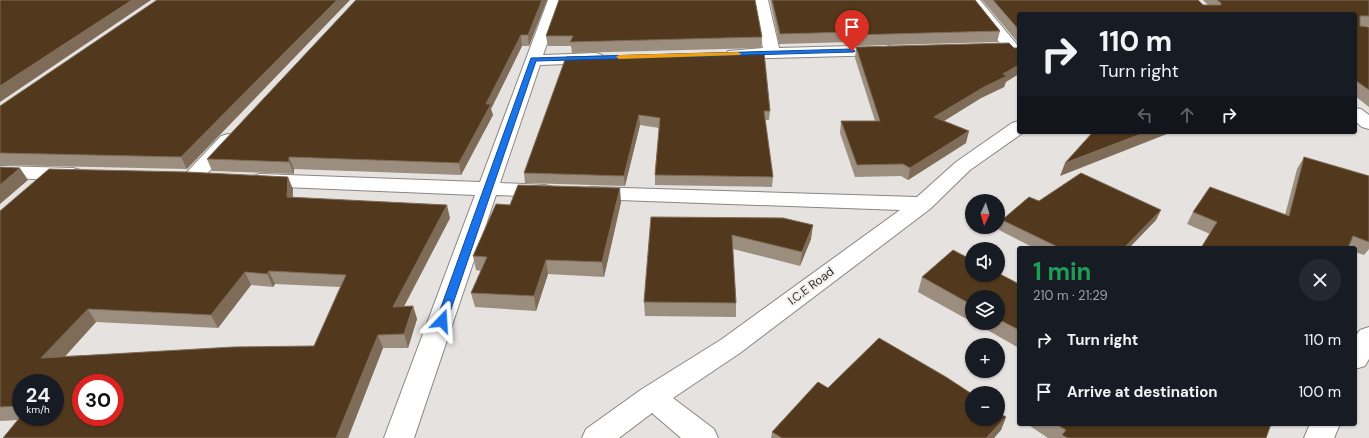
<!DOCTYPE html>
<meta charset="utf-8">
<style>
:root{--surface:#171b24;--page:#242831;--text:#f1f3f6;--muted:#9ea1a6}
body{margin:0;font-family:"DM Sans",sans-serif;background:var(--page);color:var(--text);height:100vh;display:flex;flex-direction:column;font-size:15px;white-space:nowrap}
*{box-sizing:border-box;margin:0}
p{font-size:13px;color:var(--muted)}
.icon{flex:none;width:22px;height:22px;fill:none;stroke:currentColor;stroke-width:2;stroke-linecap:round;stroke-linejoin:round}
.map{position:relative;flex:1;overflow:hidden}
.details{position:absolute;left:1017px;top:246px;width:340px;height:180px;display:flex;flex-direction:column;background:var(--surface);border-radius:4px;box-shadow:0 1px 3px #0004}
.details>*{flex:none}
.guide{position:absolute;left:1017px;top:12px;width:340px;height:122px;border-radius:4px;box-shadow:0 1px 3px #0004;background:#171b24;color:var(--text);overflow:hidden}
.needle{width:26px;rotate:184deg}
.fabs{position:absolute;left:965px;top:194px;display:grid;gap:8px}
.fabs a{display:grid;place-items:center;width:40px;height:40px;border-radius:50%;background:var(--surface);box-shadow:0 1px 3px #0004;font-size:20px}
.speed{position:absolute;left:12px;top:374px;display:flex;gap:8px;font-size:20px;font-weight:700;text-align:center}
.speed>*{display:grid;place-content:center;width:52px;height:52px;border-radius:50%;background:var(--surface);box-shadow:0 1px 3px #0004;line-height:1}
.speed small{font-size:10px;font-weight:400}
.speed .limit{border:6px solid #d22;background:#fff;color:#111}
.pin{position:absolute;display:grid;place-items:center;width:34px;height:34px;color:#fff;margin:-41px -17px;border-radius:50% 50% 50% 0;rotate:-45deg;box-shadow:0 0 4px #0007}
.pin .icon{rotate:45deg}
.me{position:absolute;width:44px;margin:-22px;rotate:20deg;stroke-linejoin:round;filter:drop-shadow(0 0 3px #0008)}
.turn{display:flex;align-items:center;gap:14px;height:84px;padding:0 16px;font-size:18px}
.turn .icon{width:52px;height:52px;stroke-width:2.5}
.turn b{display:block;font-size:28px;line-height:34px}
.lanes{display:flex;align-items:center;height:38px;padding:0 16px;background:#0003;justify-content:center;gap:20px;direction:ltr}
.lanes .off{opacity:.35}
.round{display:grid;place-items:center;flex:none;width:42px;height:42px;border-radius:21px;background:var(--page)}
.overview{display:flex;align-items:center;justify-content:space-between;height:68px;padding:0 16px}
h1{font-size:24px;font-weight:700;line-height:30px;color:#1e9e55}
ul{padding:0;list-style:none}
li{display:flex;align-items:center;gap:12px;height:52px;padding:0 16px}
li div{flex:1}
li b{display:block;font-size:15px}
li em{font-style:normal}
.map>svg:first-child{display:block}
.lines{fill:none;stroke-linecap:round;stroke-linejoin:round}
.minor-casing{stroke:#898684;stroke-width:2}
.minor{fill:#fff;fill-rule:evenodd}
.wall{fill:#9c8e7e;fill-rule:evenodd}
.shaded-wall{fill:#7e6c58}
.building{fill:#52391e;stroke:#7e6c58;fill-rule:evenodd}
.route{fill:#1a73e8;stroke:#114b97}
.slow{fill:#f59e0b}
.labels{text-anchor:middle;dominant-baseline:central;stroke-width:4;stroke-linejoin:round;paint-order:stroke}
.street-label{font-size:12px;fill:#31302f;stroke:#f2efed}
</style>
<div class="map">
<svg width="1369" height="438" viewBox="0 0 1369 438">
<rect width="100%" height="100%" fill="#e5e2df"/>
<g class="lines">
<defs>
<path id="minor" d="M 548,0 L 562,0 L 543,55 L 596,53 L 602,55 L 604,58 L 602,61 L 596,63 L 540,65 L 500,183 L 545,185 L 552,187 L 555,191 L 552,195 L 545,197 L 496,195 L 414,438 L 384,438 L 475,195 L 260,186 L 253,184 L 250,180 L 253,176 L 260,174 L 480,182 Z
M 754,0 L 768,0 L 779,48 L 886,45 L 892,47 L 894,50 L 892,53 L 886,55 L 734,59 L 728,57 L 726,54 L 728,51 L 763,48 Z
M 966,0 L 980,0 L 1019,47 L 1019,62 L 1013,60 Z
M 1355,108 L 1361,109 L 1369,115 L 1369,129 L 1362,127 L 1355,121 Z
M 1019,121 L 1019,132 L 1024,132 L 970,170 L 930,209 L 740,353 L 673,398 L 714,429 L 718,438 L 681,438 L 652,413 L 619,438 L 582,438 L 586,429 L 642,389 L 722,339 L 900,210 L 591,199 L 584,197 L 580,193 L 584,189 L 591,187 L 917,197 L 956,162 L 1012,123 Z
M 228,134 L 235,136 L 238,140 L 235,144 L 200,181 L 193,183 L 186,181 L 183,177 L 186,173 L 221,136 Z
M 0,166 L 73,168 L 80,170 L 83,174 L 80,178 L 73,180 L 0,178 Z
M 1369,327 L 1369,359 L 1365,366 L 1355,369 L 1355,337 L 1360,330 Z
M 1310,424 L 1340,424 L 1334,438 L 1304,438 Z"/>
</defs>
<!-- minor casing -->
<use href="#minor" class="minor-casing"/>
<!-- minor -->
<use href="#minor" class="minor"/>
</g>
<!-- wall -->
<path class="wall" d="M 157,0 L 187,169 L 0,165 L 0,106 Z
M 547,0 L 529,46 L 522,46 L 491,109 L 493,115 L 461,175 L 294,169 L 294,174 L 212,171 L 207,159 Z
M 770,0 L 975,0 L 1000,31 L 997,42 L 851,46 L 850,42 L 779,44 Z
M 982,0 L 1198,0 L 1203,5 L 1208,5 L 1203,0 L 1369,0 L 1369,26 L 1361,26 L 1369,27 L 1369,107 L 1355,96 L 1355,14 L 1019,14 L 1019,44 Z
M 546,36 L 762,37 L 761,48 L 572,53 L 571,46 L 548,46 Z
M 856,47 L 1014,48 L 1004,87 L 981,98 L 944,121 L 966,143 L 908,180 L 901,176 L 855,177 L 840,133 L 841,121 L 875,121 L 855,58 Z
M 566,57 L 770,111 L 769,120 L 765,120 L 773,177 L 772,187 L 655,185 L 655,175 L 659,128 L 640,125 L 625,186 L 525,183 L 524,173 Z
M 1304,157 L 1369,176 L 1369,249 L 1364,255 L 1355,252 L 1355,248 L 1201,248 L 1210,234 L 1187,224 L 1193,212 L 1285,215 L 1297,169 Z
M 293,189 L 293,197 L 450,218 L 404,306 L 413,306 L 417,319 L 408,348 L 383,348 L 348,438 L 3,438 L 18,420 L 0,421 L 0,211 ZM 275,284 L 340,287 L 314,346 L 65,356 L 96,322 L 218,328 L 251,285 L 273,287 ZM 21,383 L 55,417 L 21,417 Z
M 1039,201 L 1161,210 L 1156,220 L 1129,248 L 1034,248 L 999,230 L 1002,220 Z
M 621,202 L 604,277 L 548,274 L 536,311 L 475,307 L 471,293 L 481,271 L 476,270 L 473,256 L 510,205 Z
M 651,217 L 811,239 L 800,266 L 733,249 L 736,303 L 736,317 L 645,316 L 644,302 Z
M 922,277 L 1019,284 L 1019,348 L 975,323 L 998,323 L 998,297 L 972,297 L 972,322 L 918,292 Z
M 828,388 L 1006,417 L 1001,430 L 994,438 L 771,438 L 772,432 Z
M 1027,424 L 1271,424 L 1266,438 L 1048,438 Z"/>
<!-- shaded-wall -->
<path class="shaded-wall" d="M 132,0 L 151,0 L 0,102 L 0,86 Z
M 337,0 L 350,0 L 187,169 L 181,157 Z
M 542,0 L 547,0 L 529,46 L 528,35 Z
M 521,35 L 522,46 L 491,109 L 493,115 L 461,175 L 459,163 L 486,104 Z
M 1019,65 L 1019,74 L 1006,82 L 1004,87 L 981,98 L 931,129 L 934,117 L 984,87 L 1003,74 Z
M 639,115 L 640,125 L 625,186 L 624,176 Z
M 969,131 L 966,143 L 908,180 L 910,168 Z
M 1146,132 L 1172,132 L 1060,176 L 1065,163 Z
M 289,157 L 294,169 L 294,174 L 289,162 Z
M 20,168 L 28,180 L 0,204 L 0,185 Z
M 288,177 L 293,189 L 292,209 L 287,197 Z
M 620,188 L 621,202 L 604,277 L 602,262 Z
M 447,205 L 450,218 L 397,320 L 393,307 Z
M 1161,210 L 1156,220 L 1129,248 L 1124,248 Z
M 813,225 L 811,239 L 800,266 L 802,252 Z
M 546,260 L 548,274 L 536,311 L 534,296 Z
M 269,271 L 275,284 L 273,287 L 267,274 Z
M 245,272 L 251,285 L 218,328 L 211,315 Z
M 413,306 L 417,319 L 408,348 L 404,334 Z
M 88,309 L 96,322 L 52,371 L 41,358 Z
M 378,335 L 383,348 L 348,438 L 336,438 Z
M 1006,417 L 1001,430 L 994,438 L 986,438 Z"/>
<!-- building -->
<path class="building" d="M 0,0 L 132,0 L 0,86 Z
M 157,0 L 337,0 L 181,157 L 0,153 L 0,106 Z
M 356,0 L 542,0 L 528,35 L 521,35 L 486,104 L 491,104 L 459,163 L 289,157 L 289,162 L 207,159 Z
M 559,0 L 755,0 L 762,37 L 570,42 L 573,36 L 546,36 Z
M 772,0 L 975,0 L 1000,31 L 852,35 L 851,32 L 780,34 Z
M 993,0 L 1198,0 L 1203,5 L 1221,5 L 1221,3 L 1217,0 L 1369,0 L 1369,16 L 1360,16 L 1360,26 L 1369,27 L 1369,90 L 1355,80 L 1355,14 L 1019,14 L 1019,30 Z
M 1009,43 L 1014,48 L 1019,48 L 1019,65 L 1003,74 L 1007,76 L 984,87 L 934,117 L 969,131 L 910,168 L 903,164 L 857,165 L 841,121 L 880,121 L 856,47 Z
M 764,52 L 770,111 L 764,111 L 773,177 L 655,175 L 660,118 L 639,115 L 624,176 L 524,173 L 566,57 Z
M 1093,132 L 1146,132 L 1065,163 Z
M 1304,157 L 1369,176 L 1369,242 L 1353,236 L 1348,248 L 1201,248 L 1217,222 L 1193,212 L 1210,187 L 1289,216 Z
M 0,167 L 20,168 L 0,185 Z
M 49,169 L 187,172 L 288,177 L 287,197 L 447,205 L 393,307 L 413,306 L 404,334 L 378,335 L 336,438 L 3,438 L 21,416 L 21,417 L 55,417 L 55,383 L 21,383 L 21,406 L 0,407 L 0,211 ZM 269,271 L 346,275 L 314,346 L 233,347 L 41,358 L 88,309 L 211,315 L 245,272 L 267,274 ZM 81,383 L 115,383 L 115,417 L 81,417 Z
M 1081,173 L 1161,210 L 1124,248 L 1060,248 L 1002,220 L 1029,197 L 1039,201 Z
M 518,185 L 620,188 L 602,262 L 546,260 L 534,296 L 471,293 L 487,257 L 473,256 L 496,204 L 510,205 Z
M 651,217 L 783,218 L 813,225 L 802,252 L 732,235 L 736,303 L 644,302 Z
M 953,250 L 972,260 L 972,275 L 998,275 L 998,273 L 1019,284 L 1019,330 L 998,319 L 998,297 L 972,297 L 972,305 L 922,277 Z
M 879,338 L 946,377 L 972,394 L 972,419 L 998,419 L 998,412 L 1006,417 L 986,438 L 782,438 L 772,432 L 818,382 L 828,388 Z
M 1056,424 L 1271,424 L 1266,438 L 1068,438 L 1062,435 L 1066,430 Z"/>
<!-- route -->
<path class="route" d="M 852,49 L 855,51 L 854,52 L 536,61 L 447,321 L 445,324 L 438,324 L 436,321 L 531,58 Z"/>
<!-- slow -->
<path class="slow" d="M 738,52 L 741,54 L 740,55 L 619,59 L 616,57 L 619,55 Z"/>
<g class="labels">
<!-- street labels -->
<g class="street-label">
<text transform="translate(811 286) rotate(-37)">I.C.E Road</text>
</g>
</g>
</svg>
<div class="fabs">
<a><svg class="needle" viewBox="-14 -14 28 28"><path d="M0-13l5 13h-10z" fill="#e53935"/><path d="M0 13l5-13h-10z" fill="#9ea1a6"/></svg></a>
<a><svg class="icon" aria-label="sound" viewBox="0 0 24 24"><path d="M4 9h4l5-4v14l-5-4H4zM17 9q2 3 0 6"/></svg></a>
<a><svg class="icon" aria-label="layers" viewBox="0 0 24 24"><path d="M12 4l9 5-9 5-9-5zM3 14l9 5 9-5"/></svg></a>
<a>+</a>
<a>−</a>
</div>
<div class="speed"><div>24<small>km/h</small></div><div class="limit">30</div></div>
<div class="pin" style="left:852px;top:51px;background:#d93025"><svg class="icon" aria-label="arrive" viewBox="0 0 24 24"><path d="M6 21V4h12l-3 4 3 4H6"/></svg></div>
<svg class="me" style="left:442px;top:321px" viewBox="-20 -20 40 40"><path d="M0-17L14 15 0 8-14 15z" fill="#1a73e8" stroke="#fff" stroke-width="4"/></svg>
<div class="guide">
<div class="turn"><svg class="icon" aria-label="right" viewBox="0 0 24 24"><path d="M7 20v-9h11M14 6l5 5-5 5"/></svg><div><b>110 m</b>Turn right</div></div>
<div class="lanes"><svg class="icon off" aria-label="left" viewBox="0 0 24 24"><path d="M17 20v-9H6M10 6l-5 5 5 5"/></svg><svg class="icon off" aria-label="ahead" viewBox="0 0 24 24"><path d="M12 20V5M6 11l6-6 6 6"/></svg><svg class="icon" aria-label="right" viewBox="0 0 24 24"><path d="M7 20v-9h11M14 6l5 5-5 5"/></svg></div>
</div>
<section class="details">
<div class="overview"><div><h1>1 min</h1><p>210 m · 21:29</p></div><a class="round"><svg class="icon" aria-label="close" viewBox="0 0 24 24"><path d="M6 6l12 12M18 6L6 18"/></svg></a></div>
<ul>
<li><svg class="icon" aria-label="right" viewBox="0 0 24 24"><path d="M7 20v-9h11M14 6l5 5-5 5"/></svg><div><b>Turn right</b></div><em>110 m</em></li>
<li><svg class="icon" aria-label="arrive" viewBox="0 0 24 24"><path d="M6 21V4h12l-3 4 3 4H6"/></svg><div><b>Arrive at destination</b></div><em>100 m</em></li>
</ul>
</section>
</div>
